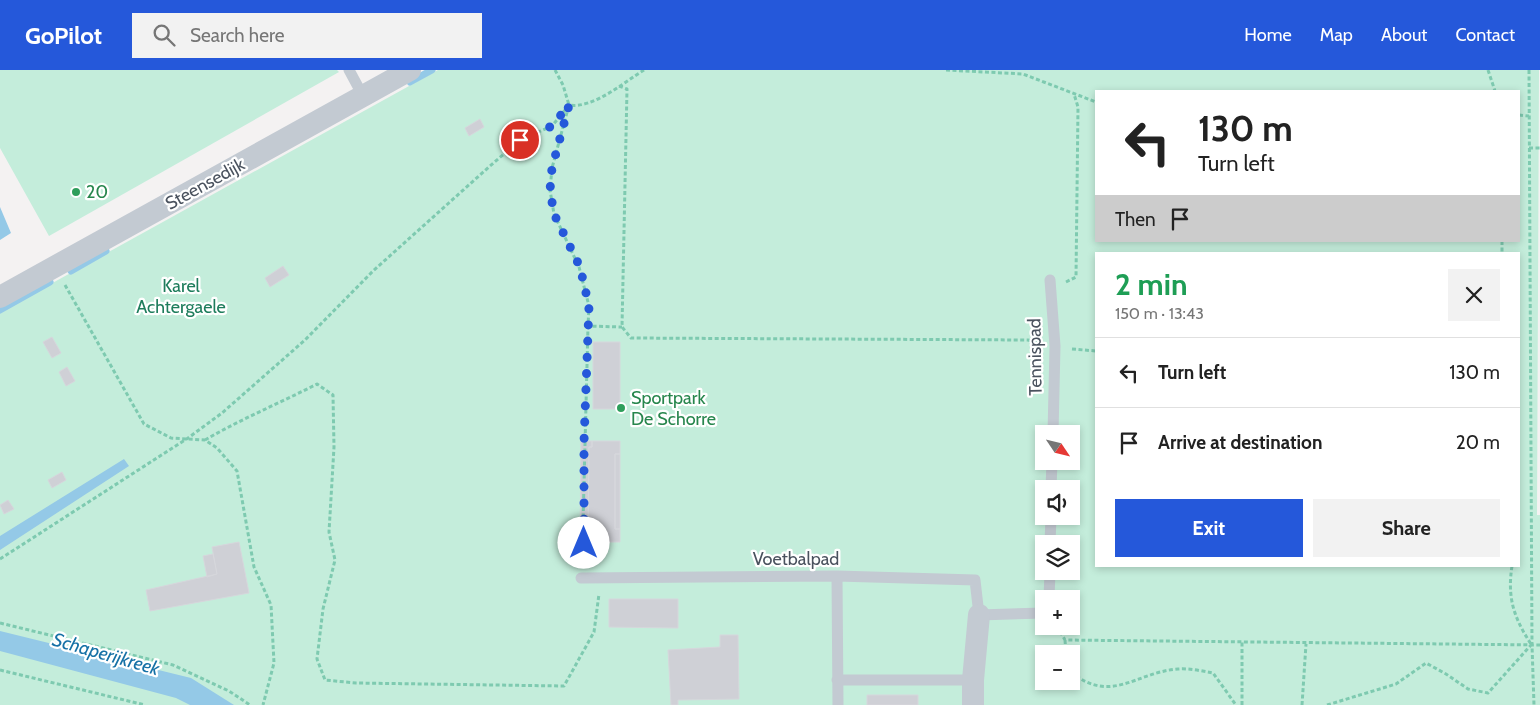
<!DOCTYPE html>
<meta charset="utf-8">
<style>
:root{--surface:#fff;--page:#f2f2f2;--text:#222;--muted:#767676;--line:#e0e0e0;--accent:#2558da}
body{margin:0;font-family:Cabin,sans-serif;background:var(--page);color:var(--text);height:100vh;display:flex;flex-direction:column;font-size:19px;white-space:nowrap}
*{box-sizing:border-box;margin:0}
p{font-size:16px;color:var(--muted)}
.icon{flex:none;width:28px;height:28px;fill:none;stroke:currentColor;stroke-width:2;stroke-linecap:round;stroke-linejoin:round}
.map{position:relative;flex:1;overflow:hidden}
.side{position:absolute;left:1095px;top:182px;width:425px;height:315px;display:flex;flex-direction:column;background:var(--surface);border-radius:0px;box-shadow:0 2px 8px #0003}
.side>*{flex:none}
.hud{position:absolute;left:1095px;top:20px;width:425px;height:152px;border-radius:0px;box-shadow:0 2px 8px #0003;background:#fff;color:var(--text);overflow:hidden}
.needle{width:32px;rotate:125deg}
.controls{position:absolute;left:1035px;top:355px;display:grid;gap:10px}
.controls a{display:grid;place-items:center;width:45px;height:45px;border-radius:0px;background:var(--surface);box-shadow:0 2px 8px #0003;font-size:25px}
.pin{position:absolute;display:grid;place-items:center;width:42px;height:42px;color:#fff;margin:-21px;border:2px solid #fff;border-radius:50%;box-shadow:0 1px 5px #0007}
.me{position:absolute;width:55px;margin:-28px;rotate:0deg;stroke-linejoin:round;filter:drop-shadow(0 0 4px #0008)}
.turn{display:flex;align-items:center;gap:18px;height:105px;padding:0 20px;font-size:22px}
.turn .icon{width:65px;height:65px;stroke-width:2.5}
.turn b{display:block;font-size:35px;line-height:42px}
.then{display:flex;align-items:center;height:48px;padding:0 20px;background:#0003;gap:10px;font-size:19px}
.round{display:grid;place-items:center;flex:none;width:52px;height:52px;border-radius:0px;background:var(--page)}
.headline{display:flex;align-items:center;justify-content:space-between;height:85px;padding:0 20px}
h1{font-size:30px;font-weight:800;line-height:38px;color:#1e9e55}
.primary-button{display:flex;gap:10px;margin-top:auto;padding:10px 20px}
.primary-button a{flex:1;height:58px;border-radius:0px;background:var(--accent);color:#fff;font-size:20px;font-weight:800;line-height:58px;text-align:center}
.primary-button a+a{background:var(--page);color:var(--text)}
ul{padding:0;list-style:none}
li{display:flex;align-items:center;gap:15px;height:70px;padding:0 20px;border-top:1px solid var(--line)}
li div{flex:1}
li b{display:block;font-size:19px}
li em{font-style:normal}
header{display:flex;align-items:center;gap:30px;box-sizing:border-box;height:70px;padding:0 25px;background:var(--accent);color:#fff}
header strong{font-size:24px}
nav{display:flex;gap:28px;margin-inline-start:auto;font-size:18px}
.search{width:350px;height:45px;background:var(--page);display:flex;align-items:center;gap:12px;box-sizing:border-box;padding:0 18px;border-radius:0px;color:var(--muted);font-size:19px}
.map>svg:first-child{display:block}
.green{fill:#c4eddb;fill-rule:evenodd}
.water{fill:#94c9e7}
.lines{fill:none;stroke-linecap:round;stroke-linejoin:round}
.stream{stroke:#94c9e7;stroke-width:7}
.building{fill:#cfd0d6;stroke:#d6d7dc}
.path{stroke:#7ecab0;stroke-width:3;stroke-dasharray:4 2.5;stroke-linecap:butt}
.lane{stroke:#c3cad2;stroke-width:11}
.street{stroke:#c3cad2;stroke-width:22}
.route{stroke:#2558da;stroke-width:9;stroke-dasharray:0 16.2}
.leisure-dot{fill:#2e9e5b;stroke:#fff;stroke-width:2}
.labels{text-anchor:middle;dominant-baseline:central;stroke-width:4.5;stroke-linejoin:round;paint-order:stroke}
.street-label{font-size:18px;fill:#4a525e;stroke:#fff}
.leisure-label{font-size:18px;fill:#27864d;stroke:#fff;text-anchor:start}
.park-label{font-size:18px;fill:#1e7d5c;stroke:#fff}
.water-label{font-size:19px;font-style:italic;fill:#1671a6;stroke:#fff}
</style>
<header>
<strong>GoPilot</strong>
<div class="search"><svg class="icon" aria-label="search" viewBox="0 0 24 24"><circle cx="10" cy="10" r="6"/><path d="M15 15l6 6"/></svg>Search here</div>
<nav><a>Home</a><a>Map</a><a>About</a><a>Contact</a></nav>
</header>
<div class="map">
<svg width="1540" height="635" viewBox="0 0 1540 635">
<rect width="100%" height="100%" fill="#f4f2f2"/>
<!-- green -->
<path class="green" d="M 0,0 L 337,0 L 339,2 L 49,166 L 0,78 Z
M 438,0 L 1539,0 L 1537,445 L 1540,445 L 1540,635 L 0,635 L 0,242 ZM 1096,21 L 1519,21 L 1519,171 L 1096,171 ZM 1096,184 L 1519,184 L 1519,496 L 1096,496 ZM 1044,364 L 1071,364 L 1071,391 L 1044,391 ZM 1044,419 L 1071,419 L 1071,446 L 1044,446 ZM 1044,474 L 1071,474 L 1071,501 L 1044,501 ZM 1044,529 L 1071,529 L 1071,556 L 1044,556 ZM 1044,584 L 1071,584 L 1071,611 L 1044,611 Z"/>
<!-- water -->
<path class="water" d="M 0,137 L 11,163 L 0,170 Z
M 124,389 L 129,396 L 0,480 L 0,466 Z
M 0,561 L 191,608 L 234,635 L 190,635 L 176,628 L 0,581 Z"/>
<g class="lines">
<!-- stream -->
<path class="stream" d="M 410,12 L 432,0
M 71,201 L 106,181
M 0,240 L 50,212"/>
</g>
<!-- building -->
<path class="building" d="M 480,49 L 484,57 L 469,66 L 465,58 Z
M 283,196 L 289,205 L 270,217 L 265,208 Z
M 52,267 L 61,283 L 52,288 L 43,272 Z
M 593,272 L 620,272 L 620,339 L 593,339 Z
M 67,297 L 75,311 L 66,316 L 59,302 Z
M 581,371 L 592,371 L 592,377 L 589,377 L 588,467 L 592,467 L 592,472 L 580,472 Z
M 592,371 L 620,371 L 620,384 L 615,384 L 615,459 L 620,459 L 620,472 L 592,472 L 592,467 L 588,467 L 589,377 L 592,377 Z
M 615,384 L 620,384 L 620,459 L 615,459 Z
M 62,402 L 66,410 L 52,418 L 48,410 Z
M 8,430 L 14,439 L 4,444 L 0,435 Z
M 239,472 L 249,523 L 150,541 L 146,520 L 217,504 L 212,477 Z
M 213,484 L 217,504 L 207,507 L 203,486 Z
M 609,529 L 678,529 L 678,558 L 609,557 Z
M 720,565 L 738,565 L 739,629 L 678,630 L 678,635 L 671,635 L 668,580 L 720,577 Z
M 867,625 L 918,625 L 918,635 L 867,635 Z"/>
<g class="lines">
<!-- path -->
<path class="path" d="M 555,0 L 563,15 L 569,35 L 552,98 L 550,120 L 554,144 L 579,197 L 589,236 L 588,256 L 622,257
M 946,0 L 1023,4 L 1096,32
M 1488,0 L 1495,21
M 1529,0 L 1532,575 L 1534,635
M 619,16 L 627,19 L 622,257 L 631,268 L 1028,270 L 1039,273
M 1519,45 L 1529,46
M 1529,78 L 1540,78
M 1502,171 L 1502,184
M 1066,212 L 1076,207 L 1078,37 L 1074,24
M 65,215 L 144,354 L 171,368 L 205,370 L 217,378 L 237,401 L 254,497 L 271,535 L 274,593 L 263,635
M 1072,279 L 1096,281
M 205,370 C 241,349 280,333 317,314 L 333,325 L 334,377 L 329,462 L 335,490 L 323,539 L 317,589 L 325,610 L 356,613 L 564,616 L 594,562 L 599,524
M 0,489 L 188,368 L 222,343 L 305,270 L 373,201 L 490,96 L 520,70 L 552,56 L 569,35 C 593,39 623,13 644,0
M 582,493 L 588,256
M 1512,496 C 1507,528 1514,548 1531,574
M 0,553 L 173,595 L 229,621 L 250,635
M 1057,556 L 1065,570 L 1540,575
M 1065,570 L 1066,584
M 0,600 L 145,635
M 1071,602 C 1111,635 1136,602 1178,599 C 1189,598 1202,601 1213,603 L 1236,635
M 1242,635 L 1242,572
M 1302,635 L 1306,574
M 1327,635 L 1396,614 L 1426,593 L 1446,604 L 1468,619 L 1488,623 L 1531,575"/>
<!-- lane -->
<path class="lane" d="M 349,0 L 363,26
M 1050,210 L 1055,276 L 1053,364
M 1051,419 L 1052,391
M 1050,474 L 1051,446
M 837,506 L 838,635
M 581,508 L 837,506 L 975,510 L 979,545 L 1044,543
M 1049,529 L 1050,501
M 837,610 L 973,610"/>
<!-- street -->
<path class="street" d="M 0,227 L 410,0
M 973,635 L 973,610 L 979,545"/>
</g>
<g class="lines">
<!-- route -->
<path class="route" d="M 520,70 L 552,56 L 569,35 L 552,98 L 550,120 L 554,144 L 580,197 L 589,236 L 584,372 L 584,473"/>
</g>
<!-- markers -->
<g class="leisure-dot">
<circle cx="76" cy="122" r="5"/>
<circle cx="621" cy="338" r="5"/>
</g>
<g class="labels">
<!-- street labels -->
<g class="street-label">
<text transform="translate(205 114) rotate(-29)">Steensedijk</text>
<text transform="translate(1035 287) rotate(-91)">Tennispad</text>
<text x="796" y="489">Voetbalpad</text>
</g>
<!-- leisure labels -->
<g class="leisure-label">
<text x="86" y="122">20</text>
<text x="631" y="328">Sportpark<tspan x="631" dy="21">De Schorre</tspan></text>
</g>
<!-- park labels -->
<g class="park-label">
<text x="181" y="216">Karel<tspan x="181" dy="21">Achtergaele</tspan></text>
</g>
<!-- water labels -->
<g class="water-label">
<text transform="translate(106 584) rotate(16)">Schaperijkreek</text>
</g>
</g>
</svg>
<div class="controls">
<a><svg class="needle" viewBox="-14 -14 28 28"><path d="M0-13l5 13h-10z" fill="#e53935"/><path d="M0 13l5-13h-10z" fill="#767676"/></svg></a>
<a><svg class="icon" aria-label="sound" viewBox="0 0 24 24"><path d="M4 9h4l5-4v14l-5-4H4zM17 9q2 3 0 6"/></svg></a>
<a><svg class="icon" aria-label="layers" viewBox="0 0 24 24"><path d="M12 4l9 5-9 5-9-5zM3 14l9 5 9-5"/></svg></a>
<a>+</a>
<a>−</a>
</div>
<div class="pin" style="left:520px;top:70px;background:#d93025"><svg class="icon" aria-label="arrive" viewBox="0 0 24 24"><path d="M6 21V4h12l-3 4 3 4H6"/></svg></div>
<svg class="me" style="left:584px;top:473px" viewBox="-20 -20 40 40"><circle r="19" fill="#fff"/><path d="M0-13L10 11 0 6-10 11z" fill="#2558da"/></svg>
<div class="hud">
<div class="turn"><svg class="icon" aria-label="left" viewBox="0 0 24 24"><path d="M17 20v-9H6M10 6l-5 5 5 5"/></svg><div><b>130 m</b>Turn left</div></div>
<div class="then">Then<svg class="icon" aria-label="arrive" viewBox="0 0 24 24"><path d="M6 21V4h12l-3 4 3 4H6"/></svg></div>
</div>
<section class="side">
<div class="headline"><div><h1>2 min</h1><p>150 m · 13:43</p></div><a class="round"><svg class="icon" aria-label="close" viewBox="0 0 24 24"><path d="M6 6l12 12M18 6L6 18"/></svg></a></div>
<ul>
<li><svg class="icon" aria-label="left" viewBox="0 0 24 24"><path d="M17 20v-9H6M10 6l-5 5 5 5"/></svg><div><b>Turn left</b></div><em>130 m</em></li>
<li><svg class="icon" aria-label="arrive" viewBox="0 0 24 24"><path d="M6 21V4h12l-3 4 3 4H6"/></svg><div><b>Arrive at destination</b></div><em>20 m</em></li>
</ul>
<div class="primary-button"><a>Exit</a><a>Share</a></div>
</section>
</div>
